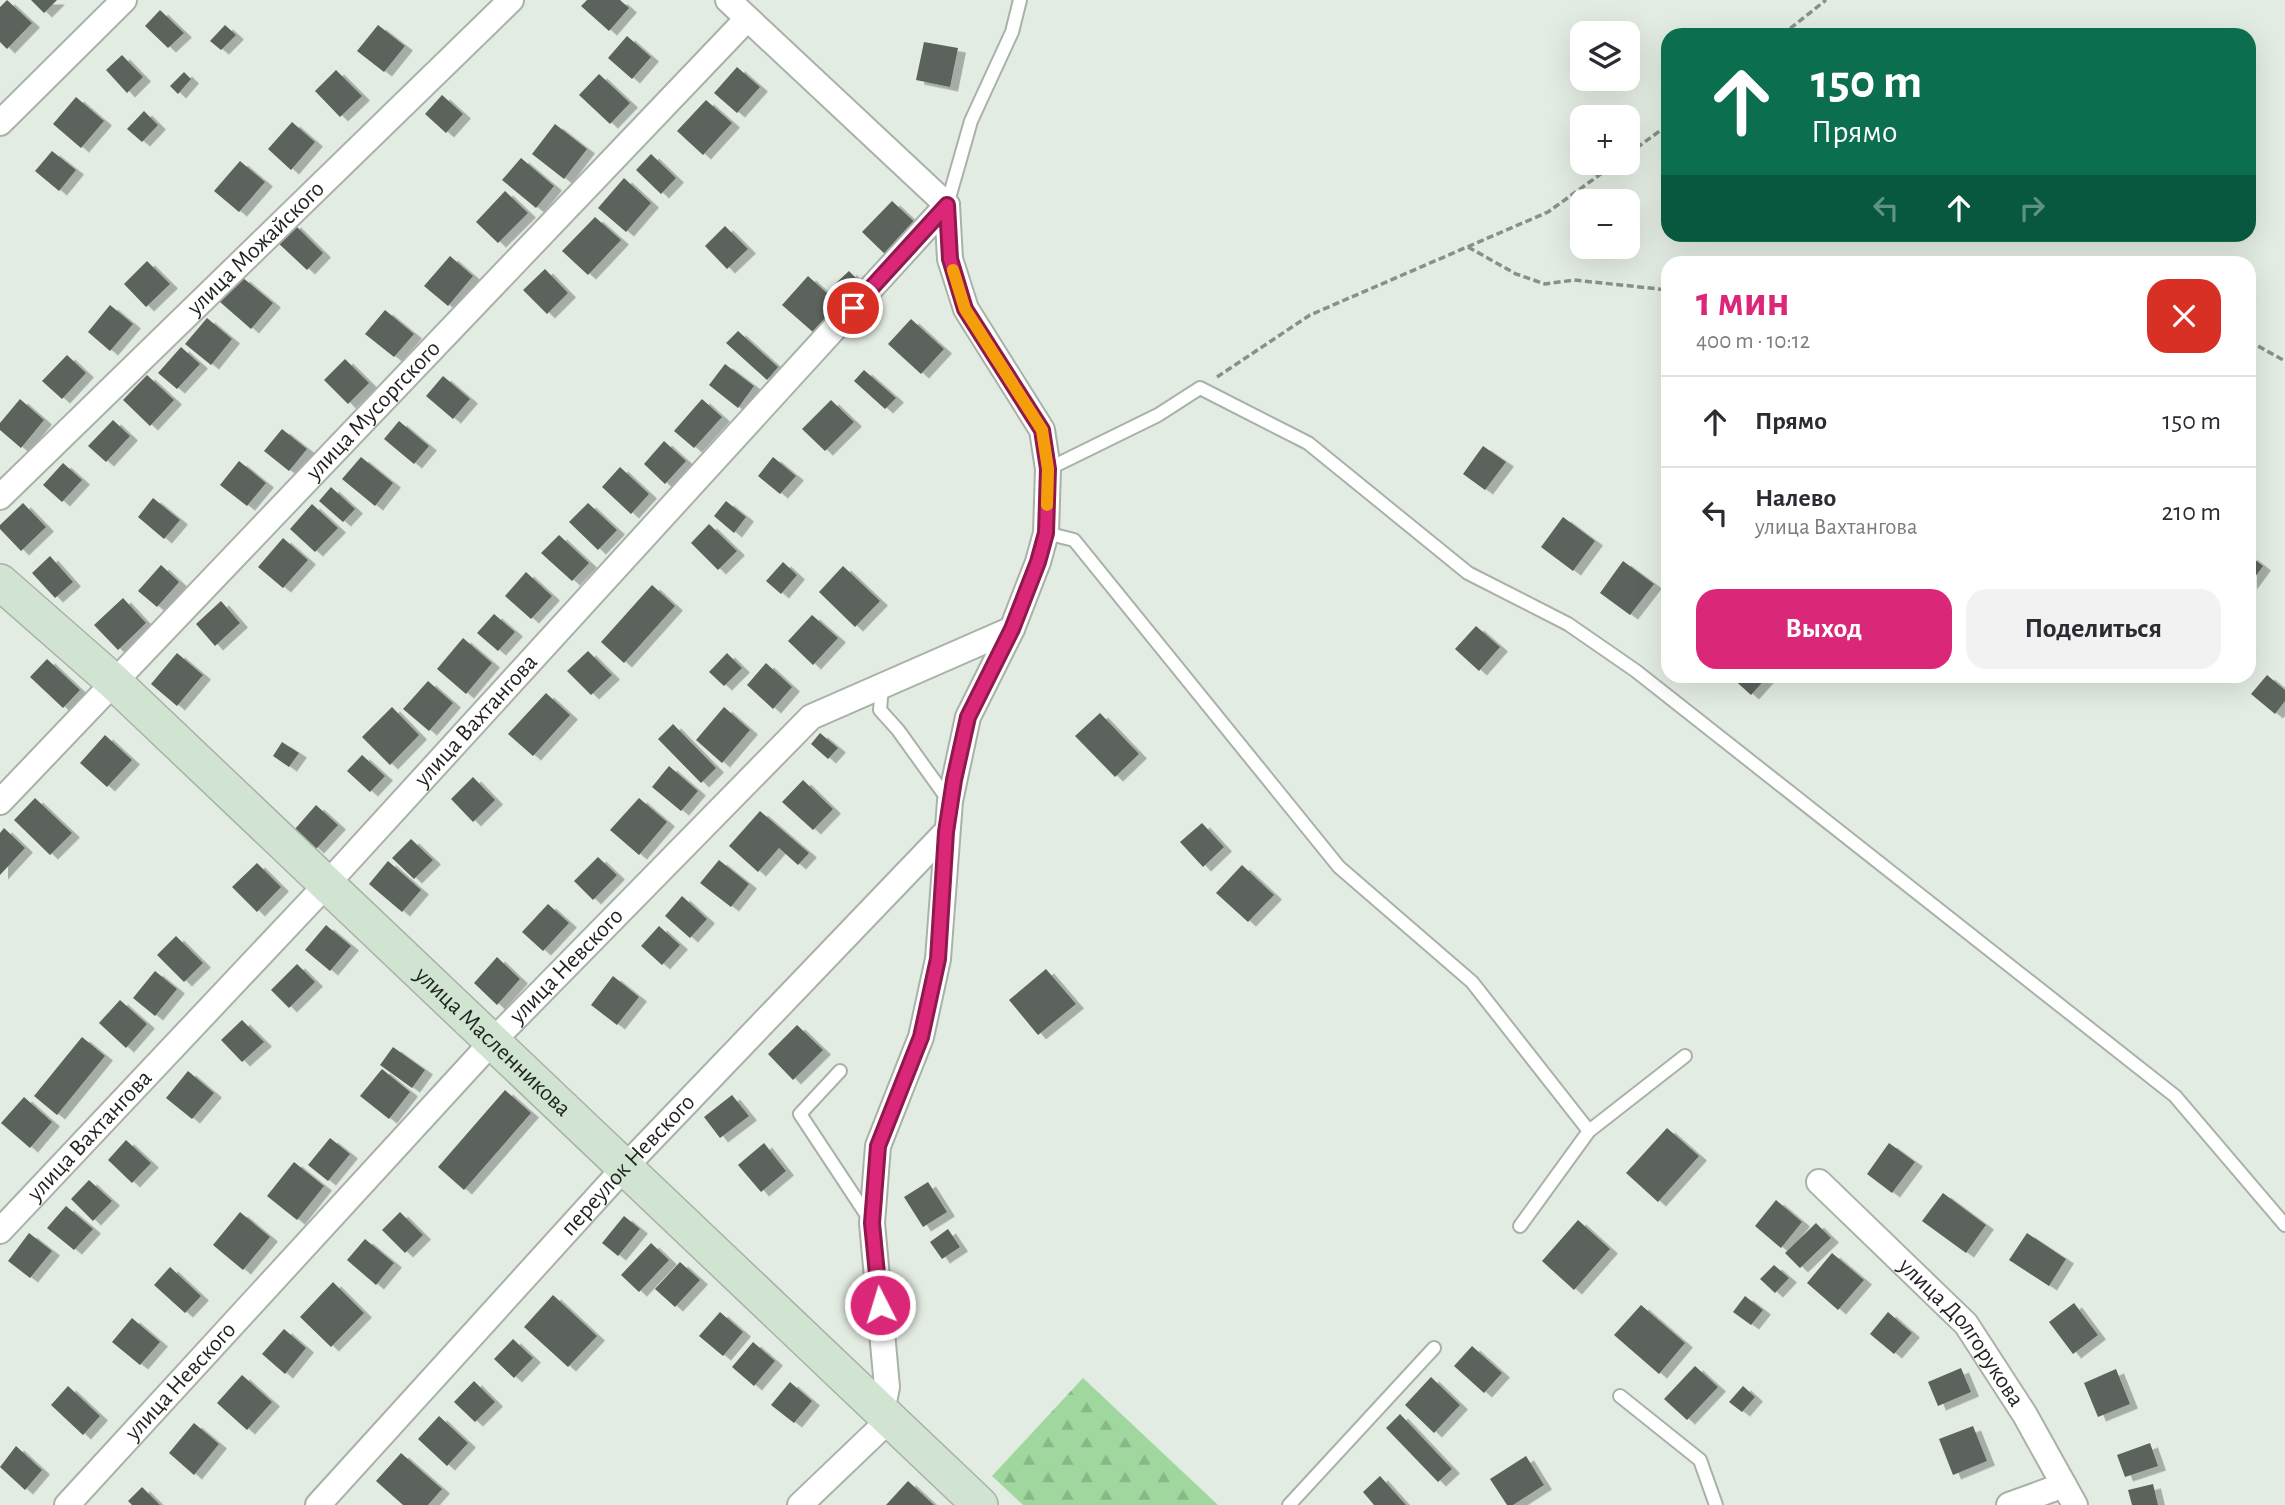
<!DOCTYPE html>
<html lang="ru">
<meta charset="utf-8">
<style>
:root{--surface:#fff;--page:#f2f2f3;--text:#2b2b33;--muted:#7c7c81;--line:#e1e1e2;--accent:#db2777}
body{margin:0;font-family:"Alegreya Sans",sans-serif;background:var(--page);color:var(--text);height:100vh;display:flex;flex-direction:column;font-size:26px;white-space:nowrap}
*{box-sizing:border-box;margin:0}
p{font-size:23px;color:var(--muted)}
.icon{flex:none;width:38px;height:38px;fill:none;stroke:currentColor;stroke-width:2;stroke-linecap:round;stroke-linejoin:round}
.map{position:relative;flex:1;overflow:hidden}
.panel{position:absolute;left:1661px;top:256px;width:595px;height:427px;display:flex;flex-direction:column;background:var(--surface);border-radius:21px;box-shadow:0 7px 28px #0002}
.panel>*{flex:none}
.guide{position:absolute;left:1661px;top:28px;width:595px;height:214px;border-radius:21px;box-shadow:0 7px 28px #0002;background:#0b6e4f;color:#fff;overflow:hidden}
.controls{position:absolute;left:1570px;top:21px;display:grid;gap:14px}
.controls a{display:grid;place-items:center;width:70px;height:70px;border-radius:14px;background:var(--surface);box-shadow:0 7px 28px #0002;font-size:35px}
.pin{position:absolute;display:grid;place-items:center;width:60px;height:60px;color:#fff;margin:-30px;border:4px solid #fff;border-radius:50%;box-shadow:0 2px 7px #0007}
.me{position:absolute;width:77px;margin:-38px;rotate:355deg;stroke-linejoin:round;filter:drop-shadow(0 0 5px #0008)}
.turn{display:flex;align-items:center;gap:24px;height:147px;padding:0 35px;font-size:32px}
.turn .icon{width:91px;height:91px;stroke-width:2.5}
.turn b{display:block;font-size:49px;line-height:60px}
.lanes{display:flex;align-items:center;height:66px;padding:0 35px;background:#0003;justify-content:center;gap:35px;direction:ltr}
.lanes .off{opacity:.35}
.round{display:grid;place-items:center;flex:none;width:74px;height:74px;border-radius:21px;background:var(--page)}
.overview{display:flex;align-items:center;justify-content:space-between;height:119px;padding:0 35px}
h1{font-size:42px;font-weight:600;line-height:52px;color:var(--accent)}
.cta{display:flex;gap:14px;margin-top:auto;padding:14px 35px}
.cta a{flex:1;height:80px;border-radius:21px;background:var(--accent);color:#fff;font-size:28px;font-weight:600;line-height:80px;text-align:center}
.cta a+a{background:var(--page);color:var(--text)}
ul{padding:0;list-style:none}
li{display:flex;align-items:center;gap:21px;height:91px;padding:0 35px;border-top:2px solid var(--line)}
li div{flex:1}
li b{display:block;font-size:26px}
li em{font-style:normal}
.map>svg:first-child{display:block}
.forest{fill:url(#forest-firs)}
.building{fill:#5c635b;filter:url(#shadow)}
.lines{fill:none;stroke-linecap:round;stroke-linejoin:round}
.lane-casing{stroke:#a9b1a8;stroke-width:16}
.street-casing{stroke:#a9b1a8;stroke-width:28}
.secondary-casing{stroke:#a9b1a8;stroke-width:38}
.path{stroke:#899089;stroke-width:3.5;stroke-dasharray:7 3.5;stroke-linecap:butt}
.lane{stroke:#fff;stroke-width:12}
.street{stroke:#fff;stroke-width:24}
.secondary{stroke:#d1e3d1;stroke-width:35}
.route-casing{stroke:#8e194d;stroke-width:18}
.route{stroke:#db2777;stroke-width:12}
.slow{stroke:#f59e0b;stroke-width:12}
.labels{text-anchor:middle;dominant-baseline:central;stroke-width:7;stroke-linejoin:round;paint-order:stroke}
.street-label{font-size:24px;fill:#1f231f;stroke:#f0f9f0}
</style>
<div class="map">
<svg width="2285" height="1505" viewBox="0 0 2285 1505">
<defs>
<pattern id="forest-firs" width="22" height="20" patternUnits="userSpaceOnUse" patternTransform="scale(1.75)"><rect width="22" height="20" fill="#9fd79e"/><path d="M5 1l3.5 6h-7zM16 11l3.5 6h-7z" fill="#88b888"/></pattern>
<filter id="shadow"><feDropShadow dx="8" dy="4.5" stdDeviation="0" flood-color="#0004"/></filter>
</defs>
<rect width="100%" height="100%" fill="#e3ece3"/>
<!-- forest -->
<path class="forest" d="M 1083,1378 L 1218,1505 L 1023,1505 L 992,1476 Z"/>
<!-- building -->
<path class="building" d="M 7,0 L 32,23 L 7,49 L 0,42 L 0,7 Z
M 31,0 L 57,0 L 44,13 Z
M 587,0 L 620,0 L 629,8 L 609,31 L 581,6 Z
M 160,10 L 184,33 L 168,48 L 145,26 Z
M 225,25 L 236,35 L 221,50 L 210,41 Z
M 378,25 L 405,46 L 384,72 L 357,51 Z
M 627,36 L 651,57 L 632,79 L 608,58 Z
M 924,42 L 958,48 L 950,87 L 916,80 Z
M 122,55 L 143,77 L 127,93 L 106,70 Z
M 737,67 L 760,87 L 737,113 L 714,93 Z
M 336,70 L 362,96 L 340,117 L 315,91 Z
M 184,72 L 191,79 L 178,94 L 170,86 Z
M 599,74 L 630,103 L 610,124 L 579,95 Z
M 442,95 L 463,114 L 446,133 L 425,114 Z
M 76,97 L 104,121 L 81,148 L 53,124 Z
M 706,100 L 732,123 L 703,155 L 677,131 Z
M 144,111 L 158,125 L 142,142 L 127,129 Z
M 292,122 L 315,142 L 291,170 L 268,149 Z
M 555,124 L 587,149 L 564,179 L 532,154 Z
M 52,151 L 76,170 L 59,191 L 35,171 Z
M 651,154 L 676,178 L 661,194 L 636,170 Z
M 521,158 L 554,186 L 536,208 L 502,180 Z
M 240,161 L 265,182 L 239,212 L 214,191 Z
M 624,178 L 651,203 L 626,232 L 598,208 Z
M 505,191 L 528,213 L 498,243 L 476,222 Z
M 892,201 L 920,227 L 890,259 L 862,232 Z
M 595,217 L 621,240 L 588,275 L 562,251 Z
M 293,223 L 323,253 L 307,270 L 276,241 Z
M 725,226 L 748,249 L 727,269 L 705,246 Z
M 450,256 L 473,276 L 448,306 L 424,286 Z
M 147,261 L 170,284 L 146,307 L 124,284 Z
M 545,269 L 568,293 L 547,314 L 523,290 Z
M 849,271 L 860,282 L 847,296 L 835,284 Z
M 808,276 L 840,305 L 814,333 L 782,305 Z
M 242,277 L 273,303 L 251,329 L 220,302 Z
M 110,305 L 133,324 L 110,351 L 88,332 Z
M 385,310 L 414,334 L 394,357 L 365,334 Z
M 207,318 L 232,339 L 211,365 L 185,344 Z
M 911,319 L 944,349 L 921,374 L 888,344 Z
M 738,331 L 778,367 L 767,380 L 726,343 Z
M 181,347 L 200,364 L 177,389 L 158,373 Z
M 67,355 L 86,373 L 62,399 L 42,381 Z
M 345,359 L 369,383 L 348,404 L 324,380 Z
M 725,364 L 754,386 L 738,408 L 709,385 Z
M 864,370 L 896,398 L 885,409 L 854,381 Z
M 147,375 L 174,400 L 150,426 L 123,400 Z
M 443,376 L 470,399 L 453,419 L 426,396 Z
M 20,399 L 44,420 L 21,448 L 0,430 L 0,423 Z
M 702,399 L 722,417 L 694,448 L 674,431 Z
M 831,400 L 854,422 L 825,451 L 802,429 Z
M 113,420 L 130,436 L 106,462 L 88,446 Z
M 399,421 L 429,446 L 414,464 L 384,439 Z
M 282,429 L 307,449 L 289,471 L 264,451 Z
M 664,441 L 686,461 L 665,484 L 644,464 Z
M 1483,446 L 1506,462 L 1485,490 L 1463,474 Z
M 361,457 L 393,483 L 375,506 L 342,479 Z
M 773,457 L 796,476 L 780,494 L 758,476 Z
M 239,461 L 266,483 L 247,506 L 220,485 Z
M 63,463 L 82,480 L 62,502 L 43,485 Z
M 620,467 L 649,494 L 631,514 L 602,487 Z
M 331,487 L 355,509 L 343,522 L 319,501 Z
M 153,498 L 180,520 L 164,539 L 138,517 Z
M 726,501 L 746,517 L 734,533 L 714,516 Z
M 23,503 L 46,527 L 21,551 L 0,529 L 0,525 Z
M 588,503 L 617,530 L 598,550 L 569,522 Z
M 312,504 L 338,528 L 315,552 L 290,529 Z
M 1563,517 L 1595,541 L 1573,571 L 1541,547 Z
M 709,524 L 737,551 L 718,570 L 691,543 Z
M 559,535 L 589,563 L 572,581 L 541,553 Z
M 283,538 L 308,560 L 283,588 L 258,567 Z
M 2249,555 L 2263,566 L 2249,585 Z
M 50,556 L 73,582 L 55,598 L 32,573 Z
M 1623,561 L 1654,584 L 1630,615 L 1600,593 Z
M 783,562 L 797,575 L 781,594 L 766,581 Z
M 161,565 L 179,582 L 157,607 L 138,591 Z
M 843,566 L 880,601 L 855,627 L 819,592 Z
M 526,572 L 552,596 L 531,619 L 505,596 Z
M 652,585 L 675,606 L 624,663 L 601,642 Z
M 123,598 L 146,623 L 118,650 L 94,625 Z
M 221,601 L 240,623 L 215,646 L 196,624 Z
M 494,614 L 515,632 L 498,651 L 477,633 Z
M 812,615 L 838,638 L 813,665 L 788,641 Z
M 1476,626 L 1500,647 L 1479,671 L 1455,649 Z
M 463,638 L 492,663 L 466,694 L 437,669 Z
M 588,651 L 612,675 L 591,695 L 567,671 Z
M 177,653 L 203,675 L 177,706 L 151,684 Z
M 727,653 L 742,668 L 724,686 L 709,672 Z
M 47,659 L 80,690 L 63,708 L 30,677 Z
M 766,663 L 792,687 L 773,709 L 747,685 Z
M 2267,675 L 2285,690 L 2285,701 L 2275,714 L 2251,694 Z
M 1730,676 L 1768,676 L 1751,695 Z
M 428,681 L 453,703 L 429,731 L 403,709 Z
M 546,693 L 570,715 L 533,756 L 508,734 Z
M 392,707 L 419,735 L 390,765 L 362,737 Z
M 724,707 L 750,730 L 722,763 L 696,740 Z
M 1100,713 L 1139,754 L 1115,777 L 1075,736 Z
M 673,724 L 716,768 L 701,783 L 658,739 Z
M 820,733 L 838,748 L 828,759 L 811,744 Z
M 105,735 L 132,760 L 107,787 L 80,763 Z
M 282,742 L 299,753 L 289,767 L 273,756 Z
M 362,755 L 385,776 L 370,792 L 347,771 Z
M 669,766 L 698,791 L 681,811 L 652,787 Z
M 473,777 L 495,800 L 473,822 L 451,799 Z
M 803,780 L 833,809 L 813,830 L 782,802 Z
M 35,798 L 72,833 L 50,855 L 14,820 Z
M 639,798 L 667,822 L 639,855 L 610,830 Z
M 316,805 L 338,825 L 316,849 L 295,829 Z
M 760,811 L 809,853 L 798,865 L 779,848 L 758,872 L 729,846 Z
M 1202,823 L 1224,847 L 1203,867 L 1180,842 Z
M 4,828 L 25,848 L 0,875 L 0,833 Z
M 411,839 L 433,860 L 414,879 L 392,858 Z
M 598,857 L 617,875 L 593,900 L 574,881 Z
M 719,860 L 749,884 L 731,907 L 700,883 Z
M 388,861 L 421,890 L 402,912 L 369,884 Z
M 257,863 L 281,887 L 257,912 L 232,887 Z
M 1242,865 L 1274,895 L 1248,922 L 1216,893 Z
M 682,896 L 707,919 L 690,938 L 665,916 Z
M 548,904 L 569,923 L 543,951 L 522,932 Z
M 326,925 L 351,946 L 330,971 L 305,950 Z
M 659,926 L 680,945 L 662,965 L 641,946 Z
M 176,936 L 203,963 L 184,982 L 157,955 Z
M 497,957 L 520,979 L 497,1005 L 474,983 Z
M 297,964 L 315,982 L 289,1008 L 271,990 Z
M 1046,969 L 1076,1004 L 1038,1035 L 1009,1000 Z
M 155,971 L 177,989 L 155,1016 L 133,998 Z
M 613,976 L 639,997 L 617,1025 L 591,1005 Z
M 120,1000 L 147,1024 L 126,1048 L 99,1023 Z
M 242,1020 L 264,1042 L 242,1062 L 221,1040 Z
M 797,1025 L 823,1050 L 793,1080 L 768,1054 Z
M 82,1037 L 105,1056 L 57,1115 L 34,1096 Z
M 393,1047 L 425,1070 L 412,1088 L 380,1065 Z
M 382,1069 L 410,1092 L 389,1119 L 360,1096 Z
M 188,1071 L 214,1093 L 192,1119 L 166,1098 Z
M 505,1090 L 531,1113 L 464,1190 L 438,1167 Z
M 732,1095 L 749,1116 L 720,1138 L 704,1117 Z
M 24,1097 L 52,1122 L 30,1148 L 1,1123 Z
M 1667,1128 L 1699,1156 L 1658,1202 L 1626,1173 Z
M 330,1138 L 350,1154 L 328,1181 L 308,1165 Z
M 126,1140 L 151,1163 L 132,1183 L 108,1160 Z
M 764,1143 L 786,1171 L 761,1192 L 738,1165 Z
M 1889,1143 L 1915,1162 L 1892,1193 L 1867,1174 Z
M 294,1162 L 324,1186 L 297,1220 L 267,1196 Z
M 89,1180 L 112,1201 L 93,1221 L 71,1199 Z
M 928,1182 L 947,1212 L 923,1227 L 904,1197 Z
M 1943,1193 L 1986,1225 L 1966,1253 L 1922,1221 Z
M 1776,1200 L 1802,1222 L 1781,1248 L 1755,1226 Z
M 66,1206 L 93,1229 L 74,1250 L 47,1228 Z
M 240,1212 L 270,1237 L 243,1270 L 213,1245 Z
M 400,1212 L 423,1235 L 405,1253 L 382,1230 Z
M 624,1216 L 640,1229 L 618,1256 L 602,1243 Z
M 1578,1220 L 1610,1249 L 1574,1290 L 1542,1261 Z
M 1816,1223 L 1831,1238 L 1800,1268 L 1785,1253 Z
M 948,1229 L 960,1247 L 942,1259 L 930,1242 Z
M 29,1233 L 52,1251 L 30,1278 L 8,1261 Z
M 2027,1233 L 2066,1259 L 2049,1286 L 2009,1260 Z
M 365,1239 L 394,1263 L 376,1285 L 347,1260 Z
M 651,1243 L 669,1260 L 639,1292 L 621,1275 Z
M 1832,1253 L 1864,1280 L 1838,1310 L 1807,1283 Z
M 680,1262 L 700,1280 L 675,1307 L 655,1289 Z
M 1774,1265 L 1789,1278 L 1775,1293 L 1760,1279 Z
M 170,1267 L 201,1296 L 185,1313 L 154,1285 Z
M 333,1282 L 364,1313 L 331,1347 L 300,1317 Z
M 553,1295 L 597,1336 L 568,1367 L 524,1327 Z
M 1745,1296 L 1763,1310 L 1751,1325 L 1733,1312 Z
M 2074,1303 L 2098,1335 L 2073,1354 L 2049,1322 Z
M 1641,1305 L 1685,1343 L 1659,1374 L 1614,1335 Z
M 720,1312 L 743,1332 L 723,1356 L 699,1336 Z
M 1888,1312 L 1912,1333 L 1894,1354 L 1870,1334 Z
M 132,1318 L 160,1342 L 140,1365 L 112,1342 Z
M 284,1329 L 306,1348 L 285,1374 L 262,1354 Z
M 513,1339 L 533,1358 L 514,1378 L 494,1359 Z
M 753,1342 L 775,1361 L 754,1386 L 732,1367 Z
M 1472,1346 L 1502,1373 L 1484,1393 L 1454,1366 Z
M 1695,1366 L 1718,1387 L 1687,1420 L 1664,1399 Z
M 1961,1368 L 1971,1392 L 1938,1406 L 1928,1382 Z
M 2116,1369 L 2130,1404 L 2098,1417 L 2084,1383 Z
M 242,1375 L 272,1402 L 247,1430 L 217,1403 Z
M 1431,1377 L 1460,1405 L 1434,1433 L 1405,1405 Z
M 474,1381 L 495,1402 L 475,1422 L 454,1402 Z
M 790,1382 L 812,1401 L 794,1423 L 771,1405 Z
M 68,1386 L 100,1416 L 83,1435 L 51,1405 Z
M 1743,1386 L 1755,1397 L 1742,1412 L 1729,1402 Z
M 1400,1414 L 1452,1469 L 1438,1482 L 1386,1428 Z
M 439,1416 L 468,1443 L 447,1466 L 418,1439 Z
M 194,1423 L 219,1444 L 194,1475 L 169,1453 Z
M 1973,1426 L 1987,1461 L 1953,1475 L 1939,1439 Z
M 2150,1443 L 2158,1466 L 2125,1477 L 2117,1455 Z
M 16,1446 L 42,1470 L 25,1490 L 0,1467 Z
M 401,1453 L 442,1489 L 428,1505 L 403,1505 L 376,1481 Z
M 1526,1456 L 1544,1485 L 1513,1505 L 1507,1505 L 1490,1479 Z
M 1380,1476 L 1406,1505 L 1374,1505 L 1363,1492 Z
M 908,1481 L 934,1505 L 886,1505 Z
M 2153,1484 L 2158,1505 L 2132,1505 L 2128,1490 Z
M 142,1487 L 160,1505 L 132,1505 L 128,1501 Z"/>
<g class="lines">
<defs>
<path id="lane" d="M 947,205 L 971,121 L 1012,32 L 1020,0
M 1048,469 L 1158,415 L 1200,388 L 1308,443 L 1468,573 L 1568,624 L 1636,671 L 2175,1096 L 2285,1225
M 1046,533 L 1074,540 L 1339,867 L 1472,982 L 1589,1131 L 1520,1226
M 882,686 L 880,710 L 898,730 L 949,801
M 840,1071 L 800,1114 L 870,1220
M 1589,1131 L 1685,1056
M 1620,1396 L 1700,1460 L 1716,1505
M 1289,1505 L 1434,1348"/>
<g id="street">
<path d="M 728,0 L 947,205 L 950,259 L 966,309 L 1042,430 L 1048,469 L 1046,533 L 1038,562 L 1012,629 L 968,717 L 950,801 L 938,959 L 921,1037 L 878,1146 L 872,1223 L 887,1387 L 882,1412"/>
<path d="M 0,123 L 124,0"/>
<path id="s1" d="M 0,497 L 511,0"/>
<path id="s2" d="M 0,802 L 747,19"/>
<path id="s3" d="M 1819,1182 L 1966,1324 L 2025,1415 L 2075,1505"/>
<path id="s4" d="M 0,1231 L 327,884 L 947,205"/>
<path id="s5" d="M 67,1505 L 492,1042 L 811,717 L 1012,629"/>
<path id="s6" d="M 318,1505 L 624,1168 L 946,832"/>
<path d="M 800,1505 L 890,1419"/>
<path d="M 2009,1505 L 2064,1485"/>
</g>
<g id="secondary">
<path id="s7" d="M 0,582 L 114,682 L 980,1505"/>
</g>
</defs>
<!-- lane casing -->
<use href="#lane" class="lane-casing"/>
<!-- street casing -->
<use href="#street" class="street-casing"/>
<!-- secondary casing -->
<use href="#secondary" class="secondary-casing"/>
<!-- path -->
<path class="path" d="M 1782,35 L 1826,0
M 1628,154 L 1668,125
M 1468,247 L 1516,274 L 1545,284 L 1574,280 L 1668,290
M 2061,262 L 2067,260 L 2073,262
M 2249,341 L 2285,361
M 1217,377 L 1310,315 L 1548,212 L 1616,163"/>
<!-- lane -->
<use href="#lane" class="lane"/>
<!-- street -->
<use href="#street" class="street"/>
<!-- secondary -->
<use href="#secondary" class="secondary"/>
</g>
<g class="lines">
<defs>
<path id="route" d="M 853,308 L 947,205 L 950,259 L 965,309 L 1042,430 L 1048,469 L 1046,533 L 1038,562 L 1012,629 L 968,717 L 954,780 L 946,832 L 938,959 L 921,1037 L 878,1146 L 872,1223 L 880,1305"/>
</defs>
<!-- route casing -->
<use href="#route" class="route-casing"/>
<!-- route -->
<use href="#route" class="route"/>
<!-- slow -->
<path class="slow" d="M 953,270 L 965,309 L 1042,430 L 1048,469 L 1047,505"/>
</g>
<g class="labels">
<!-- street labels -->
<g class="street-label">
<text stroke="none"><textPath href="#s1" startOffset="357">улица Можайского</textPath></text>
<text stroke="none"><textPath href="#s2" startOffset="541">улица Мусоргского</textPath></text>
<text stroke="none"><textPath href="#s4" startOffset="698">улица Вахтангова</textPath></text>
<text stroke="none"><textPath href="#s5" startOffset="735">улица Невского</textPath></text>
<text stroke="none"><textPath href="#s7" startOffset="674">улица Масленникова</textPath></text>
<text stroke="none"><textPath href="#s4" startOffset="131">улица Вахтангова</textPath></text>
<text stroke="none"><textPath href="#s6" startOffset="460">переулок Невского</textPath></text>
<text stroke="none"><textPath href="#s3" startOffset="208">улица Долгорукова</textPath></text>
<text stroke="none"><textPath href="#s5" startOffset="168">улица Невского</textPath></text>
</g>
</g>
</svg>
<div class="controls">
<a><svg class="icon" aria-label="layers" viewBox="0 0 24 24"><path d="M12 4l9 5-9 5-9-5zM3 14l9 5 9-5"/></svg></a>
<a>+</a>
<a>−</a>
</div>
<div class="pin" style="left:853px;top:308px;background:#d93025"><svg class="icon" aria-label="arrive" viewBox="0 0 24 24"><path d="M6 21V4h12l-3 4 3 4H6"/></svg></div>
<svg class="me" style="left:880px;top:1305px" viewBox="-20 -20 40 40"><circle r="17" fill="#db2777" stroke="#fff" stroke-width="3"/><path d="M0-11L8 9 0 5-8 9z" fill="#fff"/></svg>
<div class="guide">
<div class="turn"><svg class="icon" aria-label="ahead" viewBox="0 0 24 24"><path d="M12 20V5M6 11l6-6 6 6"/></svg><div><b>150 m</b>Прямо</div></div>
<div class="lanes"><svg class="icon off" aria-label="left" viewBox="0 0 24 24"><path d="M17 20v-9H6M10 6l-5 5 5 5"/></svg><svg class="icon" aria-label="ahead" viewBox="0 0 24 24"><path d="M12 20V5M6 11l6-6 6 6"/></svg><svg class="icon off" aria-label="right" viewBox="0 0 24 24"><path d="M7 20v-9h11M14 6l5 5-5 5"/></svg></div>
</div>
<section class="panel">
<div class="overview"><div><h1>1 мин</h1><p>400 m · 10:12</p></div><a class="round" style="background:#d93025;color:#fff"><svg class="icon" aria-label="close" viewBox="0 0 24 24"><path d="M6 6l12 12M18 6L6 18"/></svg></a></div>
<ul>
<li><svg class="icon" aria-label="ahead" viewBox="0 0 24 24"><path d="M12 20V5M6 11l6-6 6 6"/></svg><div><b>Прямо</b></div><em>150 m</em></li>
<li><svg class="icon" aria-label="left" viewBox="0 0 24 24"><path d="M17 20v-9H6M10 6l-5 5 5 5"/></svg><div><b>Налево</b><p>улица Вахтангова</p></div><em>210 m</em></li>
</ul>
<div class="cta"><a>Выход</a><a>Поделиться</a></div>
</section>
</div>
